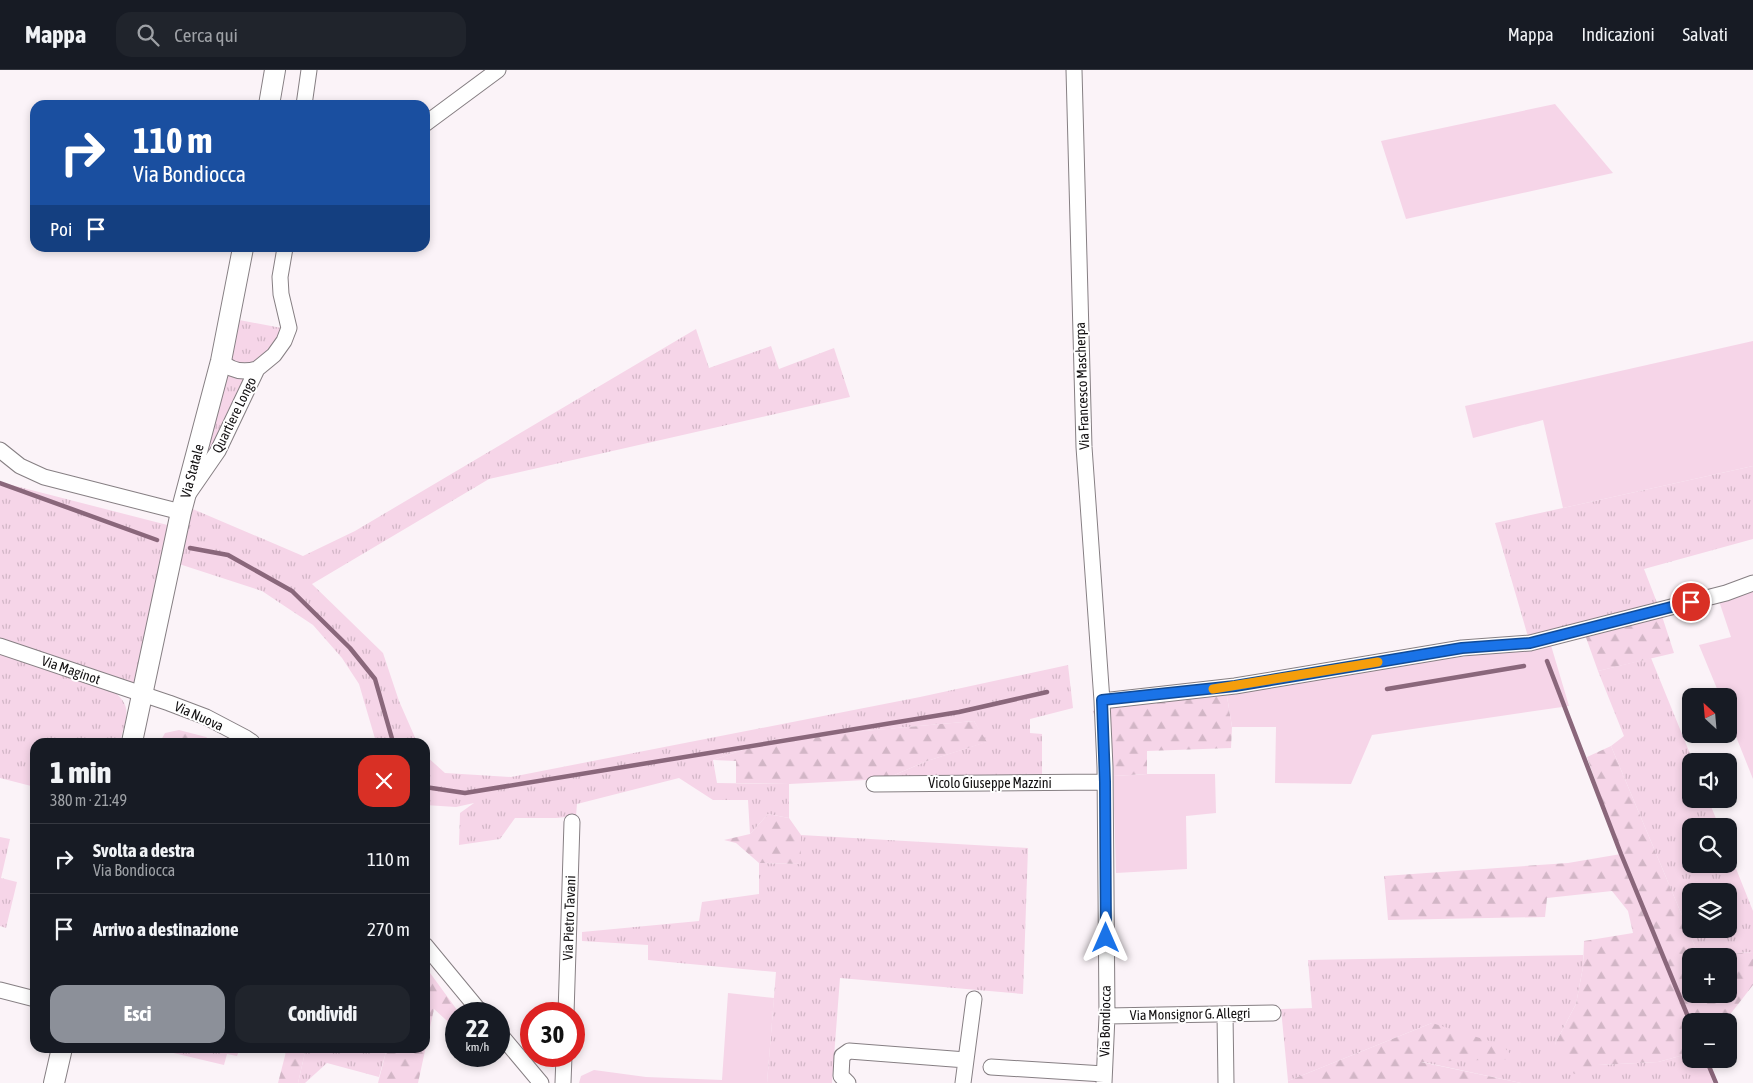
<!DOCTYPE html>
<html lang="it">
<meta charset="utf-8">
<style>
:root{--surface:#171b24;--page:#20242c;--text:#f1f3f6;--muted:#9ea1a6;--line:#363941;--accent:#8c9099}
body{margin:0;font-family:"Asap Condensed",sans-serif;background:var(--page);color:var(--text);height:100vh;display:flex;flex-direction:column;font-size:19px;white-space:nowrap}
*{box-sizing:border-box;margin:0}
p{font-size:16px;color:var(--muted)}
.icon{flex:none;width:28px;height:28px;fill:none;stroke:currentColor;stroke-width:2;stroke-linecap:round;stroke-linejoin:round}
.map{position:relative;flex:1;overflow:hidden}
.details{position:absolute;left:30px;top:668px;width:400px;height:315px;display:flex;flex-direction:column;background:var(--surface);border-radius:15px;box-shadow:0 2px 8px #0003}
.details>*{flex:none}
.top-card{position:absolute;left:30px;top:30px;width:400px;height:152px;border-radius:15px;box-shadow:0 2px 8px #0003;background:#1a4fa0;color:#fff;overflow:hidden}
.needle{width:32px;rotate:334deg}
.buttons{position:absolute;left:1682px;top:618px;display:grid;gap:10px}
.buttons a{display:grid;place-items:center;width:55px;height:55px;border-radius:10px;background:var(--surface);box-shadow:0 2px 8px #0003;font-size:25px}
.speed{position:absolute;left:445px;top:932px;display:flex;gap:10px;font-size:25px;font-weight:700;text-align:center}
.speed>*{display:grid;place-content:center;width:65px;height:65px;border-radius:50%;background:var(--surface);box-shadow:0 2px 8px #0003;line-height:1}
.speed small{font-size:12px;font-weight:400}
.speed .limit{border:8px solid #d22;background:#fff;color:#111}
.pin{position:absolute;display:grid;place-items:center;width:42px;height:42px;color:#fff;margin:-21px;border:2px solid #fff;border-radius:50%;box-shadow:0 1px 5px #0007}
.me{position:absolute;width:55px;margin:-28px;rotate:0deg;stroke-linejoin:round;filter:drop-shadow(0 0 4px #0008)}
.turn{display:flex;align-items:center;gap:18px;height:105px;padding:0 20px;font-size:22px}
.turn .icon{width:65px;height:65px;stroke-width:2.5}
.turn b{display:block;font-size:35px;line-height:42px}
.then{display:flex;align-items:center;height:48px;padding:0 20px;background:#0003;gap:10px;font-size:19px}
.round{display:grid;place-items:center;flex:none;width:52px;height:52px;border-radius:15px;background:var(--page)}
.headline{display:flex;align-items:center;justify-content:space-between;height:85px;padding:0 20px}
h1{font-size:30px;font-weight:800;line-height:38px}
.action{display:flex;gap:10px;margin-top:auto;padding:10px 20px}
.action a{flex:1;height:58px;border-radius:15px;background:var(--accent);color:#fff;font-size:20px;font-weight:800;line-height:58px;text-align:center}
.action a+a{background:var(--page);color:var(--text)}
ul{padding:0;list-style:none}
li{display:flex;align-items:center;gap:15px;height:70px;padding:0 20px;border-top:1px solid var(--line)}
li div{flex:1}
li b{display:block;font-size:19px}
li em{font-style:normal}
header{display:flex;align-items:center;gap:30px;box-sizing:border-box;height:70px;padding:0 25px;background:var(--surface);border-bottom:1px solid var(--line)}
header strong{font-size:24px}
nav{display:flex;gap:28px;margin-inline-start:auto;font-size:18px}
.search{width:350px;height:45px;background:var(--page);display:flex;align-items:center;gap:12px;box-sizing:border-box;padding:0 18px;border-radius:15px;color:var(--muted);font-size:19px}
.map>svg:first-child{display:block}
.grass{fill:url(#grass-tufts);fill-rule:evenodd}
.forest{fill:url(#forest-firs)}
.garden{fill:#f6d5e8}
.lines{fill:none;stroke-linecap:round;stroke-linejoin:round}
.stream{stroke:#8a677b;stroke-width:4.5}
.minor-casing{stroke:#867f83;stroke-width:17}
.major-casing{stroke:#867f83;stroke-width:22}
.minor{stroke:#fff;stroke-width:15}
.major{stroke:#fff;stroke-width:20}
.route-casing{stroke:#114b97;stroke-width:12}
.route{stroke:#1a73e8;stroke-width:9}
.slow{stroke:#f59e0b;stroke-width:9}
.labels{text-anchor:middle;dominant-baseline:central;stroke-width:4;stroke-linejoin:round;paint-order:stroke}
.street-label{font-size:14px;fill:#121011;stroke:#fff}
</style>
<header>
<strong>Mappa</strong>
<div class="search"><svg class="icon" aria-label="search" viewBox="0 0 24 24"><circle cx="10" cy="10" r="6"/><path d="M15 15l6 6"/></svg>Cerca qui</div>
<nav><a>Mappa</a><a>Indicazioni</a><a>Salvati</a></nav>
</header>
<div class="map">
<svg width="1753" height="1013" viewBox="0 0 1753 1013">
<defs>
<pattern id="grass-tufts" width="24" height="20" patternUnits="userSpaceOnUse" patternTransform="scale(1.25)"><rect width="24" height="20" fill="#f6d5e8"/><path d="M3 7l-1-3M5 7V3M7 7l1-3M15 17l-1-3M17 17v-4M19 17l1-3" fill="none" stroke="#d2b6c6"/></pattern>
<pattern id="forest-firs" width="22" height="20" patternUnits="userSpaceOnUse" patternTransform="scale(1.25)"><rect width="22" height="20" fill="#f6d5e8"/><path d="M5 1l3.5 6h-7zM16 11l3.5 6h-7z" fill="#d2b6c6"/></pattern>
</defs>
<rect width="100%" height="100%" fill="#fbf3f8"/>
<!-- grass -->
<path class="grass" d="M 234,249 L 287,259 L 250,311 L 205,388 Z
M 696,259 L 709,298 L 771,276 L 779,299 L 834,278 L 850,327 L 489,409 L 312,514 L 383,583 L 399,631 L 417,672 L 376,672 L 359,614 L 342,588 L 313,555 L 262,521 L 176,493 L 140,617 L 0,569 L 0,412 L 183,459 L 188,437 L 303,486 L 355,461 Z
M 1753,396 L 1753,469 L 1644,499 L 1661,543 L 1531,577 L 1495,453 Z
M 0,581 L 109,618 C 135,636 126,646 120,672 L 35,672 L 35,717 L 0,708 Z
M 1651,588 L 1693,691 L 1691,691 L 1691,729 L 1708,729 L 1719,756 L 1691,756 L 1691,794 L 1729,794 L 1729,781 L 1753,841 L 1753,882 L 1699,886 L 1611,676 L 1624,666 L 1598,601 ZM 1691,821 L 1729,821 L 1729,859 L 1691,859 Z
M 1068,595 L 1073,638 L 1030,649 L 1030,663 L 1042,664 L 1042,708 L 885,709 L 927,691 L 986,672 L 974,651 L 776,669 L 713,690 L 717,713 L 789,714 L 789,748 L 768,744 L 750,764 L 748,730 L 713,730 L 679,708 L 577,734 L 576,746 L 556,748 L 515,748 L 500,769 L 459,775 L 460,743 L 474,733 L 456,737 L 425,735 L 425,685 L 445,703 L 511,707 L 920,627 Z
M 801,765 L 1028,778 L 1023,924 L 840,908 L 832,1013 L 767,1013 L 776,902 L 648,890 L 648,875 L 582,871 L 582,862 L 699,851 L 702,832 L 759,824 L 759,793 L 801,794 Z
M 0,767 L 10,769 L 1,808 L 17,812 L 6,858 L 0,856 Z
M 1583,885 L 1583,897 L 1576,934 L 1555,974 L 1598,995 L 1658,992 L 1691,983 L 1691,989 L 1705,989 L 1713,1013 L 1521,1013 L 1418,991 L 1432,953 L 1288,1011 L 1281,939 L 1312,938 L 1308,890 Z
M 161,978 L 257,978 L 255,983 L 239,980 L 237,986 L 227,984 L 224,995 L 165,981 Z
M 306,978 L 387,978 L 379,1007 L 327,993 L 305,1013 L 298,1013 Z"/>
<!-- forest -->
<path class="forest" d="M 1661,543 L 1674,583 L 1598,601 L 1584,562 Z
M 1226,620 L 1232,657 L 1231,678 L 1147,681 L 1147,704 L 1113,706 L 1093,641 L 1118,629 Z
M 974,651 L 987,672 L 927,691 L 885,709 L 789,714 L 736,713 L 736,691 L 713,690 L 776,669 Z
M 179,660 L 206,667 L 213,672 L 160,672 L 165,663 Z
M 1611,676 L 1699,886 L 1691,886 L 1691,924 L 1729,924 L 1729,886 L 1705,886 L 1753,882 L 1753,915 L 1725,951 L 1691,951 L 1691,983 L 1658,992 L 1598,995 L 1574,1004 L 1555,974 L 1576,934 L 1583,897 L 1584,871 L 1633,863 L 1628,841 L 1612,821 L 1547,828 L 1545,847 L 1388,850 L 1384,806 L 1568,793 L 1621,784 L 1587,687 Z
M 768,744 L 789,748 L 801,765 L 801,794 L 759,793 L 736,773 L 724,770 L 750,764 Z
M 425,896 L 460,944 L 456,944 L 456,959 L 434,939 L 418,1013 L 378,1013 L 387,978 L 425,978 Z
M 1432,953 L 1502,975 L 1515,989 L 1421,992 L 1521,1013 L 1288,1013 L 1288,1011 Z
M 287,978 L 306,978 L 298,1013 L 278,1013 Z"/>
<!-- garden -->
<path class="garden" d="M 1555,34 L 1613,103 L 1406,149 L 1381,71 Z
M 1753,271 L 1753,396 L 1563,438 L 1543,350 L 1473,368 L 1465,336 Z
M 1753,518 L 1753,709 L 1729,649 L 1729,626 L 1720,626 L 1699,575 L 1731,567 L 1719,531 Z
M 1550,572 L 1569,636 L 1372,665 L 1351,714 L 1275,713 L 1276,657 L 1232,657 L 1226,620 L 1531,577 Z
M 1148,704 L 1215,704 L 1216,743 L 1186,746 L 1187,799 L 1116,803 L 1113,706 Z
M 728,923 L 774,928 L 767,1013 L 579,1013 L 581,1006 L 594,1000 L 646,1007 L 722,1010 Z"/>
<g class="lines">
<!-- stream -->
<path class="stream" d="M 0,413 L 157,470
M 190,478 L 228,485 L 292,521 L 350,578 L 375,609 L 393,672
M 1547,591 L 1621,784 L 1691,954
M 1387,619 L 1524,596
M 425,717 L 465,723 L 959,642 L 1047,622
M 1706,989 L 1716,1013"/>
<defs>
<path id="minor" d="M 1074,0 L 1084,377 L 1102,631
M 304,35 L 309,0
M 425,54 L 498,0
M 221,291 C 231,301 243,303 257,299
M 0,380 L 20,396 L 44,407 L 181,442
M 189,423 L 218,381 L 257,299 L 274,285 L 284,271 L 289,258 L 281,224 L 280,207 L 285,178
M 0,576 L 169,633 L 206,647 L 246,668 L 252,672
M 874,714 L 1105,712
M 425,875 L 482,944
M 0,920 L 35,929
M 566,944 L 572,752
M 1225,944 L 1226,1013
M 1107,946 L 1273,943
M 499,963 L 541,1013
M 991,997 L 1104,1004
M 563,1013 L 564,986
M 848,1013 L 841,1006 L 842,986 L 849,981 L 966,990
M 963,1013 L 974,929
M 1104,1013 L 1107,946 L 1105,697 L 1102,631 L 1235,616 L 1462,578 L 1530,573 L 1726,523 L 1753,513"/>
<path id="major" d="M 269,35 L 275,0
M 132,672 L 181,442 L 221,291 L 243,178
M 54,1013 L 62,978"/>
</defs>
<!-- minor casing -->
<use href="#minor" class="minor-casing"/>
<!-- major casing -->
<use href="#major" class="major-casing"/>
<!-- minor -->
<use href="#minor" class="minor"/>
<!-- major -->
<use href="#major" class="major"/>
</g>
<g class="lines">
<defs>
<path id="route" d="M 1106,868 L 1105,712 L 1102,630 L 1235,616 L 1462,578 L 1530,573 L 1691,532"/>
</defs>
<!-- route casing -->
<use href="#route" class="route-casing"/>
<!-- route -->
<use href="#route" class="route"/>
<!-- slow -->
<path class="slow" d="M 1213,619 L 1378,592"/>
</g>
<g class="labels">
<!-- street labels -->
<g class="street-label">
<text transform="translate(1082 316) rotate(-92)">Via Francesco Mascherpa</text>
<text transform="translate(234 345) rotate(-64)">Quartiere Longo</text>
<text transform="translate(192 401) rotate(-75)">Via Statale</text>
<text transform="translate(71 600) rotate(19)">Via Maginot</text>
<text transform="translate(199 646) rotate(24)">Via Nuova</text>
<text x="990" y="713">Vicolo Giuseppe Mazzini</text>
<text transform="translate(569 848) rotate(-88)">Via Pietro Tavani</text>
<text transform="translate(1190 944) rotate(-1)">Via Monsignor G. Allegri</text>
<text transform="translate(1105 951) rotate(-89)">Via Bondiocca</text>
</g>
</g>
</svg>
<div class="buttons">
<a><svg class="needle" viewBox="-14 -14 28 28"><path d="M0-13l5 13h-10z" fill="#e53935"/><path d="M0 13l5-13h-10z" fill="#9ea1a6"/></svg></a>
<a><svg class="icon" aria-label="sound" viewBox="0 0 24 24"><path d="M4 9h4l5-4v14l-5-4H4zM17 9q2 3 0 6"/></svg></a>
<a><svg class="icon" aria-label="search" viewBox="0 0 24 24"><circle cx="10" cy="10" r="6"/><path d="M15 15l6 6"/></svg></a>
<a><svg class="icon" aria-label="layers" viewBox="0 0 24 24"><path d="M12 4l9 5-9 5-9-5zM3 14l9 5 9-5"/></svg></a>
<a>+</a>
<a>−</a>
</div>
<div class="speed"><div>22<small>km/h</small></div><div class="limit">30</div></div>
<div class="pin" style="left:1691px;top:532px;background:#d93025"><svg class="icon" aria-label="arrive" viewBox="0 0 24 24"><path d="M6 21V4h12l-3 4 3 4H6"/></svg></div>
<svg class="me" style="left:1106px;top:868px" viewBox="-20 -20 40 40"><path d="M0-17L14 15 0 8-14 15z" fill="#1a73e8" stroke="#fff" stroke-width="4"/></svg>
<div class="top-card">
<div class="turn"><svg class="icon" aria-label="right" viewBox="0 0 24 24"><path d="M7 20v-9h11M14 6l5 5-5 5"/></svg><div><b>110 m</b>Via Bondiocca</div></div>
<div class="then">Poi<svg class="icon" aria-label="arrive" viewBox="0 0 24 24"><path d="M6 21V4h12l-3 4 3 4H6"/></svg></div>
</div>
<section class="details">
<div class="headline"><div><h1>1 min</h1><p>380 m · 21:49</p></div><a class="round" style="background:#d93025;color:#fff"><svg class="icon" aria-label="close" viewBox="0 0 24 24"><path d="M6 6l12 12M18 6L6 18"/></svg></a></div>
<ul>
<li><svg class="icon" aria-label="right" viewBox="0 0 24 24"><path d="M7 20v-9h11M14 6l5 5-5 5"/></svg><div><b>Svolta a destra</b><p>Via Bondiocca</p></div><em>110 m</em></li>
<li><svg class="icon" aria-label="arrive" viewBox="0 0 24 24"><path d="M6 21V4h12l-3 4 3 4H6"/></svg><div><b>Arrivo a destinazione</b></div><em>270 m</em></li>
</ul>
<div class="action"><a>Esci</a><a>Condividi</a></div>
</section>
</div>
